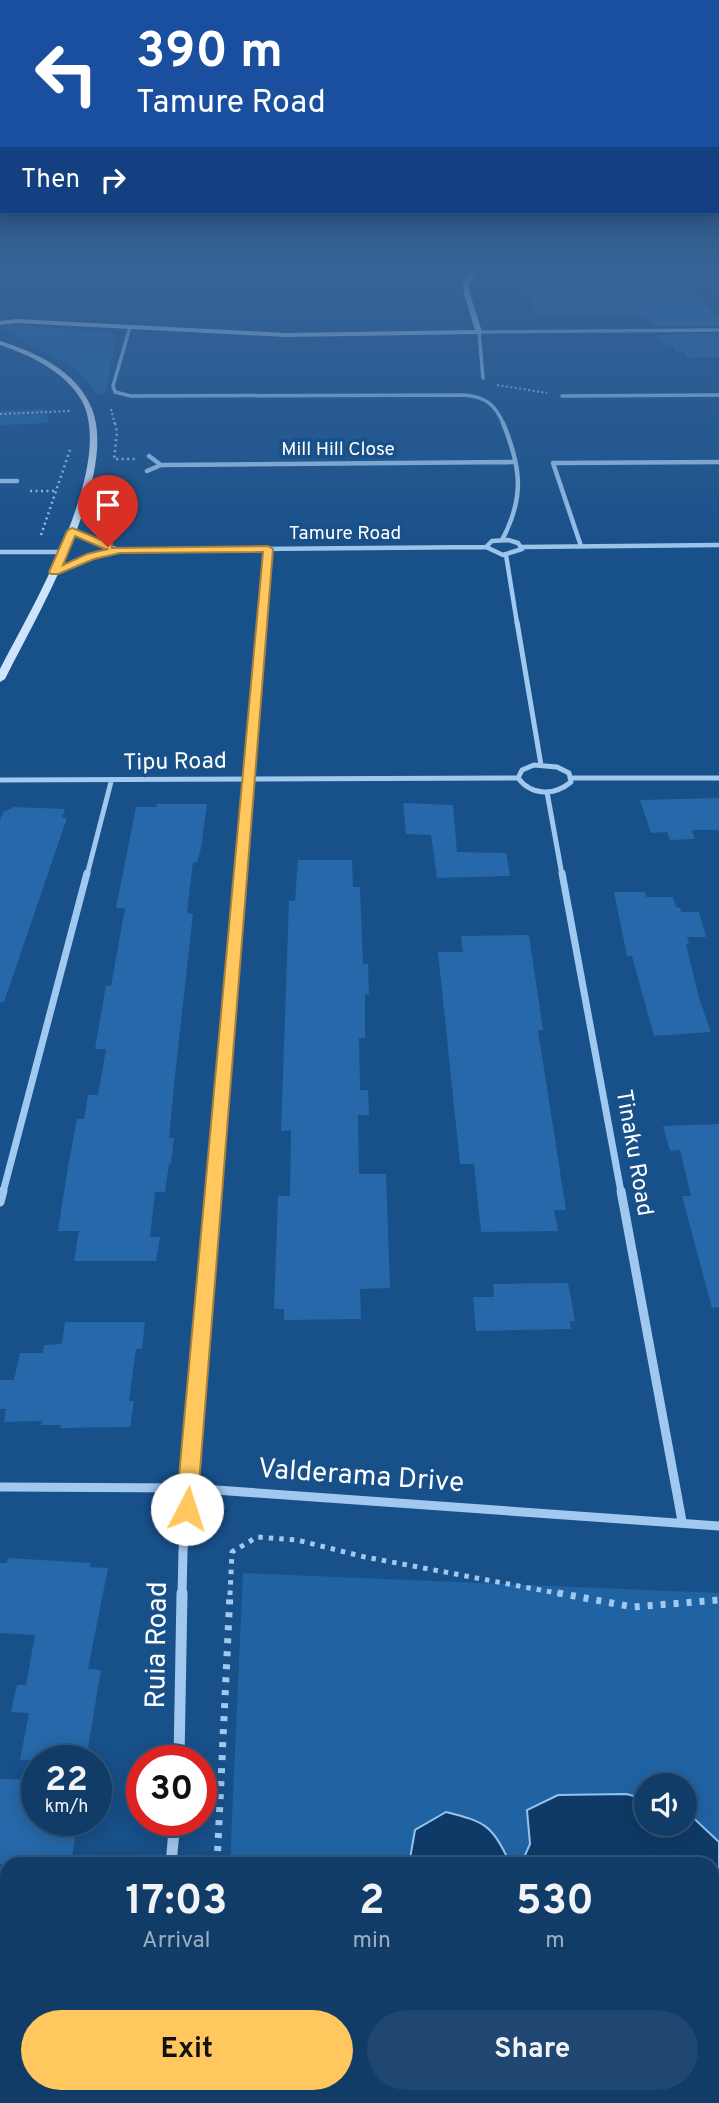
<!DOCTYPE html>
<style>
:root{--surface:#123c68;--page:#1f4771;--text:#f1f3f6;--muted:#9cadc0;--line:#31567c;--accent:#ffc75e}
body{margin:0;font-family:Overpass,sans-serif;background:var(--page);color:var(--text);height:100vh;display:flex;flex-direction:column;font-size:26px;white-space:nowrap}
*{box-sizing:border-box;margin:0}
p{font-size:23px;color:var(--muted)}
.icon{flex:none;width:38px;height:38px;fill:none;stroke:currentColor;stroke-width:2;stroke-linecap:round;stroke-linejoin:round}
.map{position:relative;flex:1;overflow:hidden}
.panel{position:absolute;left:0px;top:1857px;width:719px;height:247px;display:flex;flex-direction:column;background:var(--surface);border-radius:21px 21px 0 0;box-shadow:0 4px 18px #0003,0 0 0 2px var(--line)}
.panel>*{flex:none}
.hud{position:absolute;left:0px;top:0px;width:719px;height:214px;box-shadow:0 4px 18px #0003,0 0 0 2px var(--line);background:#1a4fa0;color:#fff;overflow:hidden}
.controls{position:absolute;left:634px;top:1773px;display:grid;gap:14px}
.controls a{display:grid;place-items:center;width:63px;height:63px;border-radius:50%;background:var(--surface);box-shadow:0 4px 18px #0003,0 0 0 2px var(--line);font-size:35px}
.speed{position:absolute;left:21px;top:1745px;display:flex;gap:14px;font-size:35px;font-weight:700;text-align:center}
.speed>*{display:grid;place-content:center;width:91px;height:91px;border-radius:50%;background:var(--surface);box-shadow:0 4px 18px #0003,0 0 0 2px var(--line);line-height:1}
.speed small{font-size:18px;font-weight:400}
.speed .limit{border:10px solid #d22;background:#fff;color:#111}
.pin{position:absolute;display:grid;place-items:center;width:60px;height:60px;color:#fff;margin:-72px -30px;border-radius:50% 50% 50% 0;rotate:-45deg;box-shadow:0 0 7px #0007}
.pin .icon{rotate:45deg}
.me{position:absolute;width:77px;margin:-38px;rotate:5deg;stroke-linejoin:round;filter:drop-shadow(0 0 5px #0008)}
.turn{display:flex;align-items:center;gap:24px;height:147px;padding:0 21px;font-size:32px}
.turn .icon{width:91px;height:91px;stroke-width:2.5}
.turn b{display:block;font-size:49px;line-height:60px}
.then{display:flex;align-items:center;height:66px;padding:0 21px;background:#0003;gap:14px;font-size:26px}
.eta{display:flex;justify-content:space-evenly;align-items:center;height:119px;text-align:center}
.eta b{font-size:42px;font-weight:700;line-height:49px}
.button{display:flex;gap:14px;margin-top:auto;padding:14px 21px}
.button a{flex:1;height:80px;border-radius:42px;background:var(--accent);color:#111;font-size:28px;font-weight:700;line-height:80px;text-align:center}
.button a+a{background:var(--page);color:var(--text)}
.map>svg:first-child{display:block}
.green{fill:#2063a3;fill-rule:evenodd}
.water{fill:#0f3a67;stroke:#93c4f0;stroke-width:2}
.building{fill:#2668a9}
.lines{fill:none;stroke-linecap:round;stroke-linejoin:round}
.path-far3{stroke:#a1c8ee;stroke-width:2;stroke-dasharray:2 2.5;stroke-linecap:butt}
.path-far2{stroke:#a1c8ee;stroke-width:2.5;stroke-dasharray:2 3.5;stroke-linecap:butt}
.path-far1{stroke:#a1c8ee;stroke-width:5;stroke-dasharray:4.5 6;stroke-linecap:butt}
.path{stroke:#a1c8ee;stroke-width:7;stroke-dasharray:5 8;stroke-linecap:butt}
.street-far5{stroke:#a1c8ee;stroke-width:3.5}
.street-far4{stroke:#a1c8ee;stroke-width:4.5}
.street-far3{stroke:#a1c8ee;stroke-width:5}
.street-far2{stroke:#a1c8ee;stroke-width:7}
.street-far1{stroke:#a1c8ee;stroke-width:9}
.street{stroke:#a1c8ee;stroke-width:11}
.secondary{fill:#cee4fa;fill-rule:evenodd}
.route{fill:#ffc75e;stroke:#a6813d;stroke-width:2;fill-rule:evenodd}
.labels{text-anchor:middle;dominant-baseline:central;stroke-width:7;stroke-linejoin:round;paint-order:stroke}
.far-street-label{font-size:19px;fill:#fff;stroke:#18508a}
.street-label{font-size:23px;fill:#fff;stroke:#18508a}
.near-street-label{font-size:28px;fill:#fff;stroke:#18508a}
</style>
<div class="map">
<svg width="719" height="2103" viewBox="0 0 719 2103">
<rect width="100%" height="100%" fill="#18508a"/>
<!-- green -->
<path class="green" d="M 253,267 L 301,267 L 286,281 L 254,278 Z
M 14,325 L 111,332 L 116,341 L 105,393 L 98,395 L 78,370 L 2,329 L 3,326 Z
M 47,409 L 48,423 L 0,425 L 0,411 Z
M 243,1573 L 719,1593 L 719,2103 L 219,2103 L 220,2096 L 712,2096 L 712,1864 L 230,1864 ZM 646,1785 L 684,1785 L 684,1824 L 646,1824 Z"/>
<!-- water -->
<path class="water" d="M 626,1794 L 646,1799 L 646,1824 L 684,1824 L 684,1809 L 719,1842 L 719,2028 L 712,2030 L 712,1864 L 409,1864 L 415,1830 L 446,1812 C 485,1822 491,1824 509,1861 L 522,1862 L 530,1844 L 527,1810 L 558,1795 Z
M 401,2096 L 566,2096 L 568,2103 L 395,2103 Z"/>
<!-- building -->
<path class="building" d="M 651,276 L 689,287 L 719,318 L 719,326 L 652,326 L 646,317 L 620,313 L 537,315 L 523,285 L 558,280 L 629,281 Z
M 719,334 L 719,357 L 687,358 L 684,352 L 676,352 L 672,345 L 663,345 L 657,335 Z
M 719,798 L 719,830 L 692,830 L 695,839 L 670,840 L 667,832 L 651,833 L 640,800 Z
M 403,803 L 453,805 L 457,852 L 506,853 L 510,876 L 437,878 L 431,835 L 406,834 Z
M 157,804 L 207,804 L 201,848 L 197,862 L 193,862 L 187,913 L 193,914 L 175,1075 L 169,1138 L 174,1138 L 171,1163 L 169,1163 L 165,1192 L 155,1192 L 150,1237 L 160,1237 L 156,1261 L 74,1261 L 79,1231 L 58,1231 L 68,1166 L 77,1119 L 84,1119 L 88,1095 L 98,1095 L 106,1049 L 95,1049 L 106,985 L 111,986 L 125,908 L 116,908 L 136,807 L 156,807 Z
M 14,807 L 65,809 L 62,818 L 67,818 L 4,1002 L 0,1002 L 0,820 L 3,812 Z
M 298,860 L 352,860 L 353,887 L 360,887 L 363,964 L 368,964 L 369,994 L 365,994 L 365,1038 L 359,1038 L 360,1090 L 368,1090 L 369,1115 L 358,1115 L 359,1174 L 386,1174 L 390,1288 L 360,1289 L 361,1319 L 284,1320 L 284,1309 L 274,1309 L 278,1196 L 290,1196 L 291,1130 L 281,1131 L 289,901 L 295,901 Z
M 614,892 L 645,892 L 646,897 L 673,897 L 676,907 L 680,908 L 681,912 L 699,912 L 706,937 L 687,937 L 689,944 L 686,944 L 699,998 L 711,1032 L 654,1036 L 632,956 L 627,956 Z
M 529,935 L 543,1030 L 538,1030 L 566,1210 L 554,1210 L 558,1231 L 481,1232 L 474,1164 L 460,1164 L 438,952 L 463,952 L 461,936 Z
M 719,1124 L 719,1307 L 712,1308 L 682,1196 L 691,1196 L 680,1150 L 670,1151 L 663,1126 Z
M 568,1283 L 575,1321 L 570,1321 L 571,1329 L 476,1331 L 473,1297 L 494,1297 L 493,1284 Z
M 65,1322 L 145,1322 L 142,1349 L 136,1349 L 129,1401 L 134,1401 L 130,1427 L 60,1428 L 61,1425 L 41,1425 L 42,1421 L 4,1422 L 6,1409 L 0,1409 L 0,1380 L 14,1380 L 20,1353 L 43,1353 L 44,1345 L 62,1344 Z
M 8,1558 L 91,1563 L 90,1567 L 108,1568 L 88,1669 L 101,1670 L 86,1760 L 20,1760 L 29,1713 L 11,1712 L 17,1685 L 26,1685 L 35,1635 L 0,1633 L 0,1563 L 7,1563 Z
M 0,1779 L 37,1780 L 37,1820 L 78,1820 L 71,1864 L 0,1864 Z"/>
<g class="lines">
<!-- path-far3 -->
<path class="path-far3" d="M 497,385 L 547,393
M 111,409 L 115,425
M 0,414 L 70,411"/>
<!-- path-far2 -->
<path class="path-far2" d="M 115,423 L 117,432 L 114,459 L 135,459
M 30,491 L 57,491
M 41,535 L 71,447"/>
<!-- path-far1 -->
<path class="path-far1" d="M 230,1595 L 232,1552 L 257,1537 L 297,1540 L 365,1557 L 567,1595"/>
<!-- path -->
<path class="path" d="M 558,1593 L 633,1607 L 719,1600
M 217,1864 L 230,1593
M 205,2096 L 205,2103"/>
<!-- street-far5 -->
<path class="street-far5" d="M 130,327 L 113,386 L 115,392 L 131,396 L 464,395 C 486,397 495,404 504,425
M 483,378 L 479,332 L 719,330
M 562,396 L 719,395"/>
<!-- street-far4 -->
<path class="street-far4" d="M 161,465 L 514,462
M 147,471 L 161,465 L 149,456
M 0,481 L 17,481
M 72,531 L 96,543 L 119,550
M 502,540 C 525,497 521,467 503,423
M 508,540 L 518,543 L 522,549 L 503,555 L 486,547 L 492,541 Z
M 581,546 L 553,463 L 719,462
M 522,547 L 719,545
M 0,552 L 63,552
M 506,555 L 517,623
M 55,572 L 91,556 L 120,550 L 486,547
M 262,623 L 268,549"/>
<!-- street-far3 -->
<path class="street-far3" d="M 517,622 L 541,765
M 534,765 L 557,767 L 569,773 L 571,782 C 554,796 532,796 518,778 L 522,770 Z
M 571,778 L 719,778
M 0,780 L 518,778
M 547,792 L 562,875
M 87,875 L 111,782
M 240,875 L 262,622"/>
<!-- street-far2 -->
<path class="street-far2" d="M 562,873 L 621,1192
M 3,1192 L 87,873
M 213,1192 L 241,873"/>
<!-- street-far1 -->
<path class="street-far1" d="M 621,1191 L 682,1521
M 0,1202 L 3,1191
M 0,1487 L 188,1488 L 719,1526
M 182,1595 L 183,1551 L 214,1191"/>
<!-- street -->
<path class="street" d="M 179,1760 L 182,1593
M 171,1864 L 175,1820
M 154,2103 L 155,2096"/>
<!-- secondary -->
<path class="secondary" d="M 484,267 L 493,267 L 477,274 L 469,283 L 470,294 L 482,332 L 479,334 L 286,337 L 16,323 L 0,325 L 0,321 L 16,319 L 286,333 L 475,330 L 464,294 L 463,283 L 473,272 Z
M 0,341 C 36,352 78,372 92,409 C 119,477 36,617 5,679 L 0,682 L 0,669 C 31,609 116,467 82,401 C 66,372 30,355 0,345 Z"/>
</g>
<!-- sky -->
<linearGradient id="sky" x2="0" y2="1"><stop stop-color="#0d2c4c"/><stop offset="0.48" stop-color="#376498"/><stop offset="1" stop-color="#376498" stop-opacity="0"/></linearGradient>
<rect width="719" height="562" fill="url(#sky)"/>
<!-- route -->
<path class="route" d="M 72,528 L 112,544 L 112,548 L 268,546 L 273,549 L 197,1509 L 194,1515 L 187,1518 L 179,1515 L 176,1509 L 263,552 L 120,553 L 94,559 L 58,574 L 51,574 L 49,572 L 67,531 ZM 75,536 L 105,549 L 108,549 L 87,554 L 63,565 Z"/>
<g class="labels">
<!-- far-street labels -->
<g class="far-street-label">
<text x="338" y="450">Mill Hill Close</text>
<text x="345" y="534">Tamure Road</text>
</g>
<!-- street labels -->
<g class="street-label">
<text transform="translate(175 763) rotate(-1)">Tipu Road</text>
<text transform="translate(633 1153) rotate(80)">Tinaku Road</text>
</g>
<!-- near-street labels -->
<g class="near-street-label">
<text transform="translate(361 1477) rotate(4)">Valderama Drive</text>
<text transform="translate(158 1645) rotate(-89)">Ruia Road</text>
</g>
</g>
</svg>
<div class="controls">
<a><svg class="icon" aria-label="sound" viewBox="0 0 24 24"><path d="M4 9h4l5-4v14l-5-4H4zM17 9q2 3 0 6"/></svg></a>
</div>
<div class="speed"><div>22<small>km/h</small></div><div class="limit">30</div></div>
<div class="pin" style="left:108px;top:547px;background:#d93025"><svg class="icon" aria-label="arrive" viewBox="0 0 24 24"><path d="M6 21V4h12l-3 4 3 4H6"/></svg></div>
<svg class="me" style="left:187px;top:1509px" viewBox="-20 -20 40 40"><circle r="19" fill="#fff"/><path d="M0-13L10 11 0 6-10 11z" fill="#ffc75e"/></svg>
<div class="hud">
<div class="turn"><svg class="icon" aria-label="left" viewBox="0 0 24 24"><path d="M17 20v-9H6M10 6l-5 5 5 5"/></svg><div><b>390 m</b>Tamure Road</div></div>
<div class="then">Then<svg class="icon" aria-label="right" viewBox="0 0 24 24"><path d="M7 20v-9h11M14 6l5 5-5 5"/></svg></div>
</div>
<section class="panel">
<div class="eta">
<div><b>17:03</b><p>Arrival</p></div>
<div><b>2</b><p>min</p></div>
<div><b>530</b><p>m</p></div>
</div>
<div class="button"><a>Exit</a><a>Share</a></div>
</section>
</div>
